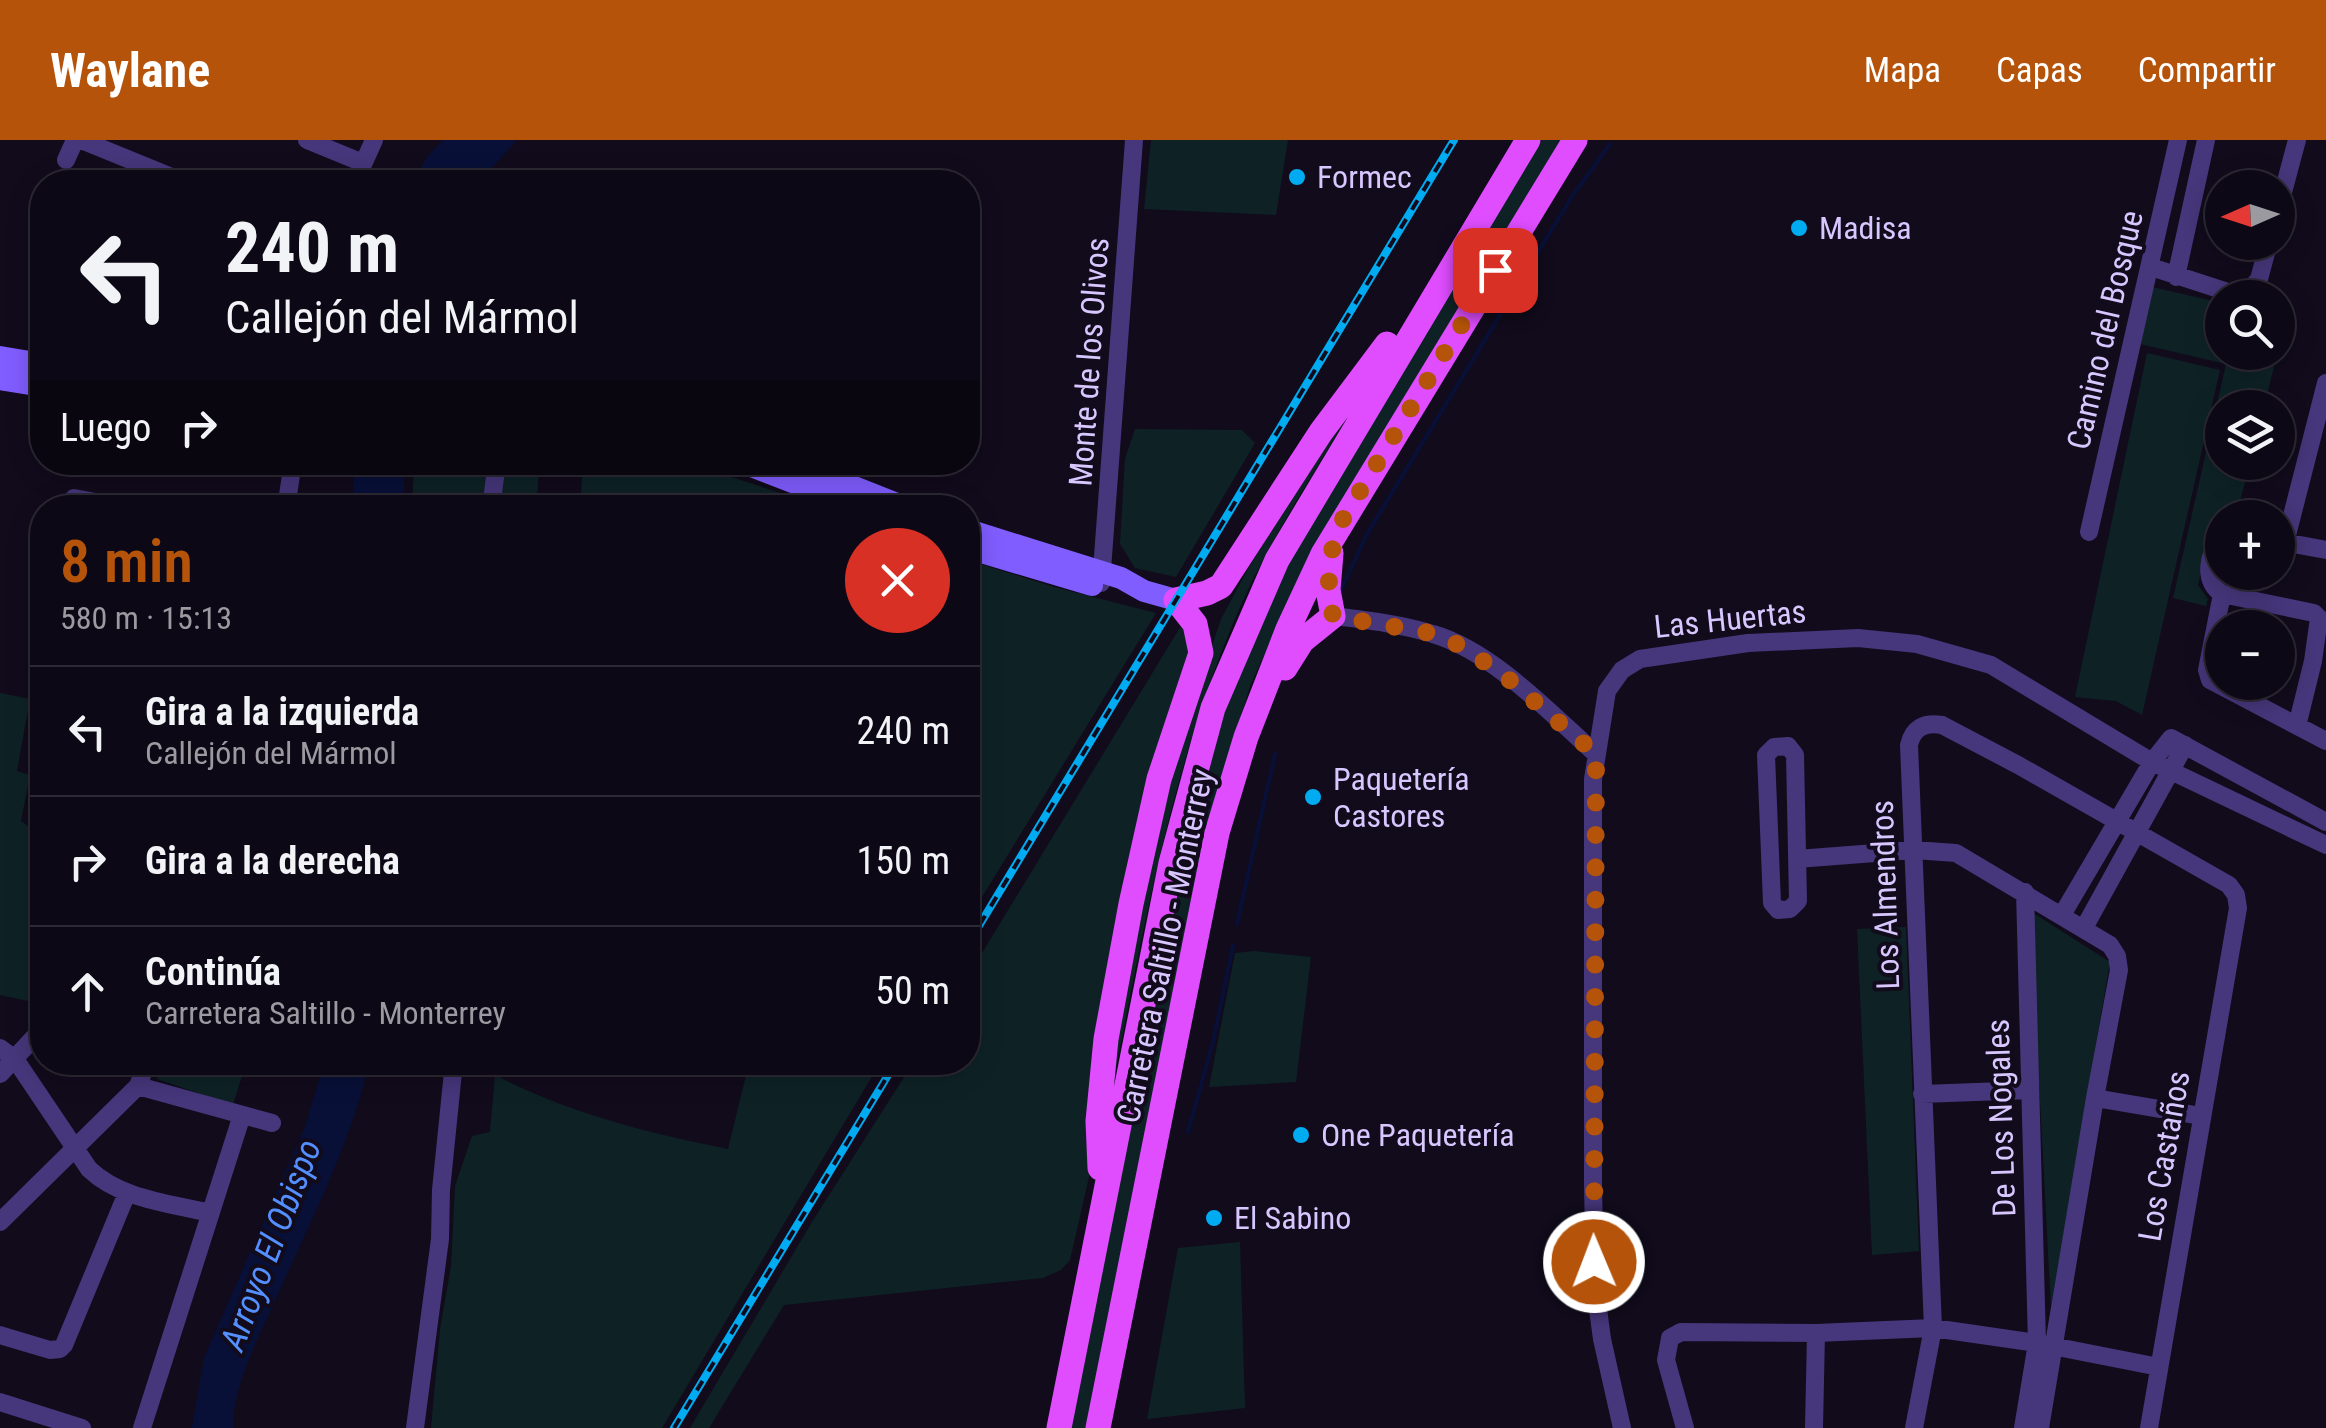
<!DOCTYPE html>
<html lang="es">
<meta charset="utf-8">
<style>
:root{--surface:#0d0815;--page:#16111e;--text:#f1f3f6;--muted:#9a9aa0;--line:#2d2934;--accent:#b45309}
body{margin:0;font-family:"Roboto Condensed",sans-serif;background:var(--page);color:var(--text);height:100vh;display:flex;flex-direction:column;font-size:38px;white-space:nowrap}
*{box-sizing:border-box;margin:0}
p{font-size:32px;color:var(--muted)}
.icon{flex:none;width:55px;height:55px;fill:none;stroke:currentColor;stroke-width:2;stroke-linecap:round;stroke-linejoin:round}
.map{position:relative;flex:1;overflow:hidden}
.drawer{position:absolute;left:30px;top:355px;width:950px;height:580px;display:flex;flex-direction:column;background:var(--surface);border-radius:40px;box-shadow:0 5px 25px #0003,0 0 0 2px var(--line)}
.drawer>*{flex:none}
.banner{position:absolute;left:30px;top:30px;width:950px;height:305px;border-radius:40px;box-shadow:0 5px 25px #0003,0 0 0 2px var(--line);background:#0d0815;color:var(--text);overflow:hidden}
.needle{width:65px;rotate:267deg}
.controls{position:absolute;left:2205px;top:30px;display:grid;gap:20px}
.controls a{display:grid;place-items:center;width:90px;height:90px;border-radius:50%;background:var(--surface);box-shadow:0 5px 25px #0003,0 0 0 2px var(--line);font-size:50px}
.pin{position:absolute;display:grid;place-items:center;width:85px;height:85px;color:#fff;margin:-42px;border-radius:20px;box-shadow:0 5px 15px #0006}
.me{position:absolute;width:110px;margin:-55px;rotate:359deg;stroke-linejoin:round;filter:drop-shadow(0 0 8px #0008)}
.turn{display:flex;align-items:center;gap:35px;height:210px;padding:0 30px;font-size:45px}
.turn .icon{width:130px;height:130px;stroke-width:2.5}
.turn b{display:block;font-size:70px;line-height:85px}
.then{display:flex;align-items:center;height:95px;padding:0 30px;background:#0003;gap:20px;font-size:38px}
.round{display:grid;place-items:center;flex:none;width:105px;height:105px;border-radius:52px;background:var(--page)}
.summary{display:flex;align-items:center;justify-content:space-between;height:170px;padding:0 30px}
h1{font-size:60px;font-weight:600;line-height:75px;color:var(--accent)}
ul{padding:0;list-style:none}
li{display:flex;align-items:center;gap:30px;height:130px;padding:0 30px;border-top:2px solid var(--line)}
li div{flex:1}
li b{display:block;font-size:38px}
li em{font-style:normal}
header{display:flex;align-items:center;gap:60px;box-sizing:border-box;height:140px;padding:0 50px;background:var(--accent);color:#fff}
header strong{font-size:48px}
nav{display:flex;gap:55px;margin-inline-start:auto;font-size:35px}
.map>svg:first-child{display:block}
.green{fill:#0e2226}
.water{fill:#081038}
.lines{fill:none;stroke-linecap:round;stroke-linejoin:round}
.stream{stroke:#081038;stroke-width:4}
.street{stroke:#46367b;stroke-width:18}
.secondary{stroke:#805dff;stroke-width:22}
.primary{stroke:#df4dff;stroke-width:25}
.rail-casing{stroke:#00abf1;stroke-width:8}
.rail{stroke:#110b1c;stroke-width:4;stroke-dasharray:11;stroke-linecap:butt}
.route{stroke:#b45309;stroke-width:18;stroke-dasharray:0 32.4}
.poi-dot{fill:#00abf1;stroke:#110b1c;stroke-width:4}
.labels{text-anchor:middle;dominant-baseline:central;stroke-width:8;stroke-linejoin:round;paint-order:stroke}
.poi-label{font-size:32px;fill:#d8c6ff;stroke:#110b1c;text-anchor:start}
.street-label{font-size:32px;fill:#d8c6ff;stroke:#110b1c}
.water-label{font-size:35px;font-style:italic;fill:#548fff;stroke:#110b1c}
</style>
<header>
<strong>Waylane</strong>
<nav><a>Mapa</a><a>Capas</a><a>Compartir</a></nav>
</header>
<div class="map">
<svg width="2326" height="1288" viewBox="0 0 2326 1288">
<rect width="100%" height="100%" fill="#110b1c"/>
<!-- green -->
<path class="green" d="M 1151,0 L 1288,0 L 1276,75 L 1144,69 Z
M 1542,0 L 1563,0 L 1286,467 L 1250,546 L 1223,635 L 1090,1288 L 1070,1288 L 1179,733 L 1212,598 L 1274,443 L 1371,274 Z
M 2152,147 L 2222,163 L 2222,212 L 2278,212 L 2279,207 L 2264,267 L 2222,268 L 2222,322 L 2250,323 L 2236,377 L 2222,378 L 2222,388 L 2209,397 L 2198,445 L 2208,459 L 2206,466 L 2173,458 L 2226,224 L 2140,204 Z
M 2147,213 L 2220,230 L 2142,575 L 2116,561 L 2075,557 Z
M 1353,268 C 1314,333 1271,398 1240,467 C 1169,629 1141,803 1107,975 L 1111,915 L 1168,647 L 1212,506 L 1221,479 L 1248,429 L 1330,296 Z
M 1135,289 L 1242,290 L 1255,303 L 1176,437 L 1135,428 L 1120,404 L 1125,319 Z
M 583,322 L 688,323 L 824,367 L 580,367 Z
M 414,323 L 540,323 L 536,367 L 412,368 Z
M 968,420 L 1054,447 L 1156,473 L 968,780 Z
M 1181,486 L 1188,495 L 1192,509 L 1155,618 L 1128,719 L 1098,880 L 1089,1037 L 1070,1120 L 1061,1130 L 1043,1138 L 784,1165 L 709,1288 L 690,1288 L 812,1082 L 913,923 L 968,922 L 968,836 Z
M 0,553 L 30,559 L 17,631 L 30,635 L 21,681 L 42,696 L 42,864 L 0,855 Z
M 2030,771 L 2110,822 L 2051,1168 Z
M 1906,787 L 1919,1111 L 1872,1115 L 1857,789 Z
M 1254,811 L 1311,817 L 1296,942 L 1209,947 L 1235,813 Z
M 164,923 L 246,923 L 233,965 L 157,939 Z
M 749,923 L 880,923 L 662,1288 L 431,1288 L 440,1189 L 451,1126 L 455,1046 L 472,996 L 490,992 L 495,935 C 568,973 647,993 728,1009 Z
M 1240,1102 L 1245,1268 L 1147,1279 L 1178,1108 Z"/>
<!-- water -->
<path class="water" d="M 443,0 L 517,0 L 479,42 L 412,42 L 428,16 Z
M 354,323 L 405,323 L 403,367 L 353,367 Z
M 324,923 L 369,923 C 350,1007 308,1086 273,1165 C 256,1203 233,1245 233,1288 L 192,1288 L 204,1218 L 305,987 Z"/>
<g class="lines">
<!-- stream -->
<path class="stream" d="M 1340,452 L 1367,394 L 1571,58 L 1610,4
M 1237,784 L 1275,614
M 1188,992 L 1213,902 L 1233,806"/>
<!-- street -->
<path class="street" d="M 81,0 L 184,42
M 307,0 L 363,23
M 66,20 L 75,0
M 355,42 L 374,0
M 2278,71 L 2297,0
M 2151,127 L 2231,153 L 2248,152 L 2259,139 L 2269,102
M 2176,137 L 2206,0
M 74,358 L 128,368
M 286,368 L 293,322
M 491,368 L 497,322
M 2089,392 L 2178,0
M 2222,398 C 2207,414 2203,441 2222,454 L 2207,530 L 2210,540 L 2326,601
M 2278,401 L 2326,410
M 2285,403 L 2326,243
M 1101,443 L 1134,0
M 2222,454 L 2314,473 L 2319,478 L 2313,521 L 2297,586
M 1333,476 C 1366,480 1401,484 1433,494 C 1492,511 1550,573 1596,614
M 1788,606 L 1795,615 L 1798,761 L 1790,769 L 1778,770 L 1772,763 L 1766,615 L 1774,607 Z
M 1797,719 L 1914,710 L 1956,713 L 2110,805 L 2117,816 L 2119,830 L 2095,958 L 2040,1288
M 2062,775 L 2152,622 L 2171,598 L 2326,682
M 2084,788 L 2185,605
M 0,908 L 15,919 L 89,1029 C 120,1059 169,1063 210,1073
M 0,934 L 42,889
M 138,946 L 272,983
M 1922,954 L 2030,950
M 2095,958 L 2201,976
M 0,1082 L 138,946 L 147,922
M 0,1195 L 50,1210 L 60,1209 L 64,1205 L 127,1053
M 0,1262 L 82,1288
M 142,1288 L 242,975
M 415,1288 L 440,1099 L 441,1050 L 454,922
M 1622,1288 L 1602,1199 L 1595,1147 L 1593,1044 L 1593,639 L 1607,551 L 1622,530 L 1640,519 L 1748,503 L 1858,498 L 1917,504 L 1991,525 L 2152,622 L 2326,705
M 1685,1288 L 1666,1220 L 1670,1198 L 1681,1192 L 1816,1193 L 1933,1188 L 2037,1203 L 2159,1227
M 1814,1288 L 1816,1193
M 1914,1288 L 1933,1188 L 1909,605 C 1913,588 1924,582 1942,585 L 2018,625 L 2229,745 L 2236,755 L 2238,768 L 2149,1288
M 2023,1288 L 2037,1203 L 2025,752"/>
<!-- secondary -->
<path class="secondary" d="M 0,217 L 42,224
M 0,239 L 42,246
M 741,322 L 860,368
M 791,322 L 907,368
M 968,390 L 1121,438 L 1144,451 L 1176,460
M 968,408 L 1092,445"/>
<!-- primary -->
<path class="primary" d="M 1285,528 L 1302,501 L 1333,476 L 1328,450 L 1331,413
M 1100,1028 L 1098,981 L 1106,899 L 1131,764 L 1159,639 L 1201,513 L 1195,484 L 1176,460 L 1207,453 L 1221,446 L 1321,292 L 1387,204
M 1059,1288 L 1171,723 L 1213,568 L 1277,420 L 1528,0
M 1098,1288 L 1217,693 L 1246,597 L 1288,489 L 1323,414 L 1575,0"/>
<defs>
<path id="rail" d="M 968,804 L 1454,0
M 674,1288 L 896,922"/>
</defs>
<!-- rail casing -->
<use href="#rail" class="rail-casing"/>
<!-- rail -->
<use href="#rail" class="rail"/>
</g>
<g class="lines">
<!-- route -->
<path class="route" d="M 1495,130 L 1340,384 C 1328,415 1326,444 1333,476 L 1436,494 L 1463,507 L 1506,537 L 1596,614 L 1594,1122"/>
</g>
<!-- markers -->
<g class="poi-dot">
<circle cx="1297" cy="37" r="10"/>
<circle cx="1799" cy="88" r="10"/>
<circle cx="1313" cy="657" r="10"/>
<circle cx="1301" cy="995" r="10"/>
<circle cx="1214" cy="1078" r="10"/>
</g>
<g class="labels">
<!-- poi labels -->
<g class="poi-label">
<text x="1317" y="37">Formec</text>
<text x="1819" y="88">Madisa</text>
<text x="1333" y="639">Paquetería<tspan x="1333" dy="37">Castores</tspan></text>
<text x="1321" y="995">One Paquetería</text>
<text x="1234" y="1078">El Sabino</text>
</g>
<!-- street labels -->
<g class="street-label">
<text transform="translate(2105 190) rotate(-77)">Camino del Bosque</text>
<text transform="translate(1089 222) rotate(-86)">Monte de los Olivos</text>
<text transform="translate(1730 479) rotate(-6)">Las Huertas</text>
<text transform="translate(1885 755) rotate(-92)">Los Almendros</text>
<text transform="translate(1165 806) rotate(-78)">Carretera Saltillo - Monterrey</text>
<text transform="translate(2001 978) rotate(-92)">De Los Nogales</text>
<text transform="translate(2164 1016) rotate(-80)">Los Castaños</text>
</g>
<!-- water labels -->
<g class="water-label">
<text transform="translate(271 1105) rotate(-69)">Arroyo El Obispo</text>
</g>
</g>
</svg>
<div class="controls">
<a><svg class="needle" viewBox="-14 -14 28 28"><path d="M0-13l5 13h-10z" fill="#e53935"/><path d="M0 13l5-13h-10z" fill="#9a9aa0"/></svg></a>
<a><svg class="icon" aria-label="search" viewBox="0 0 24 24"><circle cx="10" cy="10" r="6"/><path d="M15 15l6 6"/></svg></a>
<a><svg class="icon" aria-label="layers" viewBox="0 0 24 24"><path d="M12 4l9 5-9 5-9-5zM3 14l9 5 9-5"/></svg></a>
<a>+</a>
<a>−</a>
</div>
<div class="pin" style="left:1495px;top:130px;background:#d93025"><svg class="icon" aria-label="arrive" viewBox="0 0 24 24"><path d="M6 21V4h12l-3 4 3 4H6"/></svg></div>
<svg class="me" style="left:1594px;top:1122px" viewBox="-20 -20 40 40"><circle r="17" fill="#b45309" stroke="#fff" stroke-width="3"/><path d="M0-11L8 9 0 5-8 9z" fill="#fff"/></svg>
<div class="banner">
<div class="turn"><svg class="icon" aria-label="left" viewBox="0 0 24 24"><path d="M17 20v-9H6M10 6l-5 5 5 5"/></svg><div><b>240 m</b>Callejón del Mármol</div></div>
<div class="then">Luego<svg class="icon" aria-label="right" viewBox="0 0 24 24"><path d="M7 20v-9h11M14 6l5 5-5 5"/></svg></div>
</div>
<section class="drawer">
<div class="summary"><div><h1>8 min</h1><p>580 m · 15:13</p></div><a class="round" style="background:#d93025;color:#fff"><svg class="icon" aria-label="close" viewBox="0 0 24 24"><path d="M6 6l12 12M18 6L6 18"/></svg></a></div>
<ul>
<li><svg class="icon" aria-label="left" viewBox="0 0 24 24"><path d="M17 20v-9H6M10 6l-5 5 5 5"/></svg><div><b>Gira a la izquierda</b><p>Callejón del Mármol</p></div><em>240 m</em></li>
<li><svg class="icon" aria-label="right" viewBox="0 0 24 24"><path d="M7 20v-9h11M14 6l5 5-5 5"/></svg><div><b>Gira a la derecha</b></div><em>150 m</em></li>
<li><svg class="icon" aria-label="ahead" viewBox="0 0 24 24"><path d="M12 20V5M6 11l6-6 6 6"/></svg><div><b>Continúa</b><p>Carretera Saltillo - Monterrey</p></div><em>50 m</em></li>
</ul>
</section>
</div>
